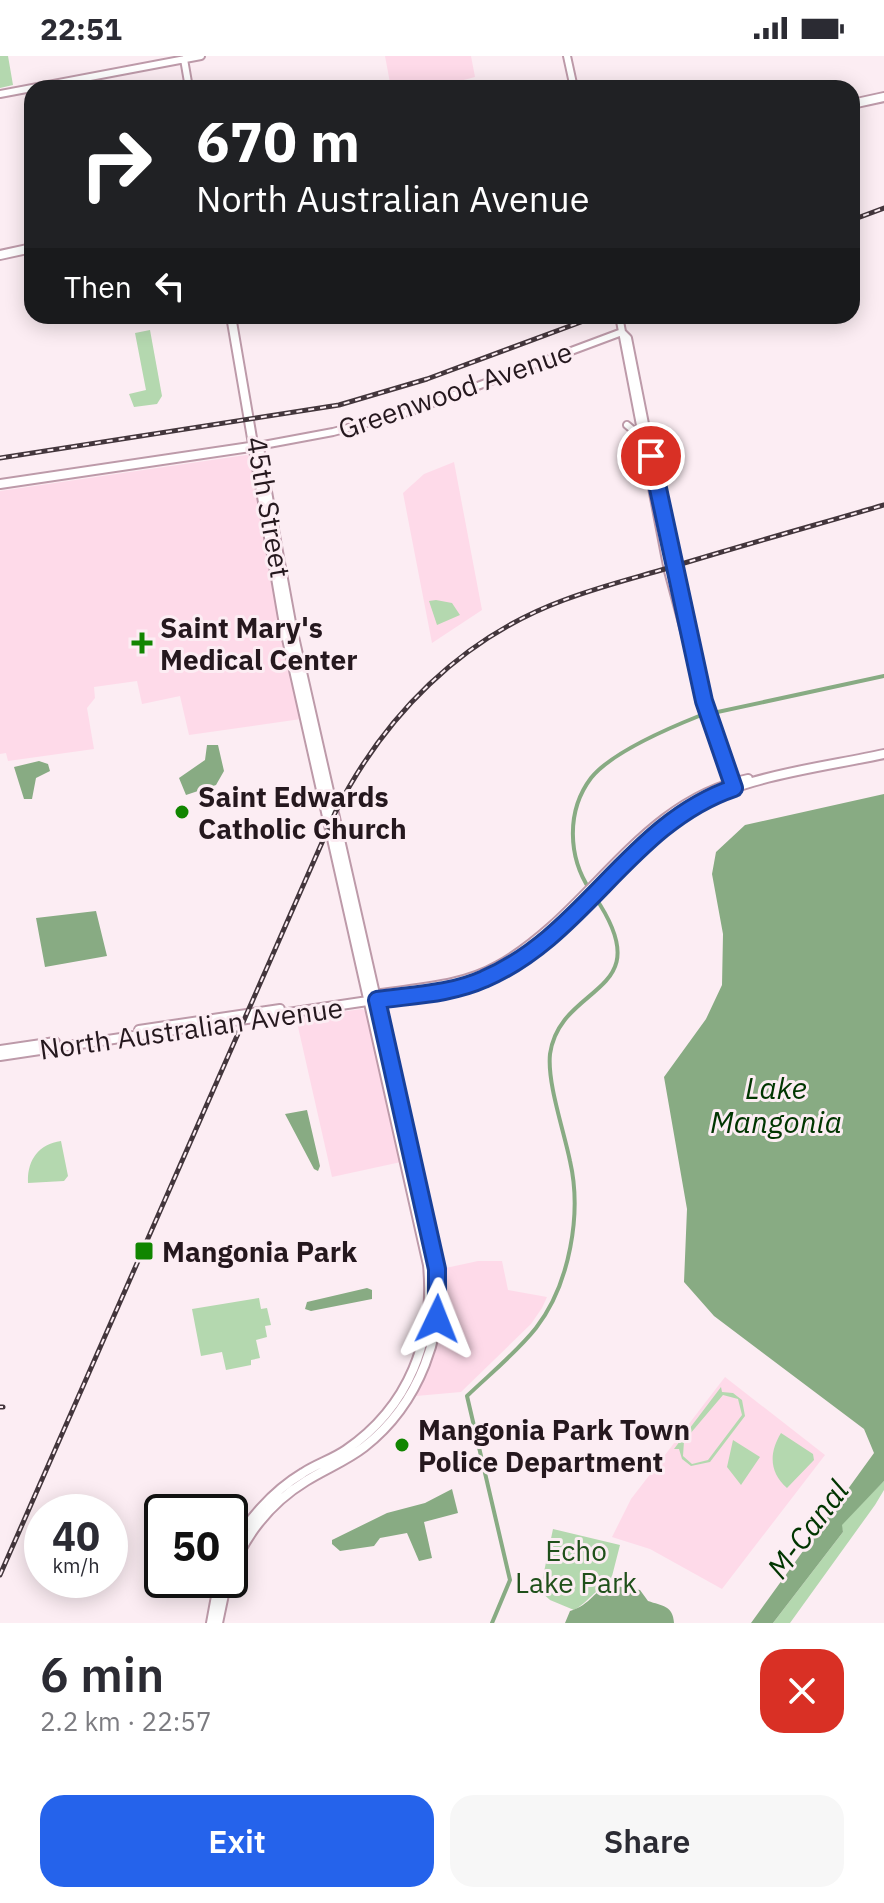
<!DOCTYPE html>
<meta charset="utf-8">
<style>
:root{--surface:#fff;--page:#f7f7f7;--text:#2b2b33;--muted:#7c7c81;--accent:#2563eb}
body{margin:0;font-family:"IBM Plex Sans",sans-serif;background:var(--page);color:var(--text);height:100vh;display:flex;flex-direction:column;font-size:30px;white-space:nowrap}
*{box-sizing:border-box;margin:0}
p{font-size:26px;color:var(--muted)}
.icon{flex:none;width:44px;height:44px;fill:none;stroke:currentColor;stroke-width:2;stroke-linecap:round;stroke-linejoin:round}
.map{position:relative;height:1567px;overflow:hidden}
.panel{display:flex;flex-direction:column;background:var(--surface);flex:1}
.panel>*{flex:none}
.top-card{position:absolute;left:24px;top:24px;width:836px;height:244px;border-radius:24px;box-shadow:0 4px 20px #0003;background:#202124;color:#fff;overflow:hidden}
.speed{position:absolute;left:24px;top:1438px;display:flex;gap:16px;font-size:40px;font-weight:700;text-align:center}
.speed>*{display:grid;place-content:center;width:104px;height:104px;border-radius:50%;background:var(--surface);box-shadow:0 4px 20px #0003;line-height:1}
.speed small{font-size:20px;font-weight:400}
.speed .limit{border:4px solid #111;border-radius:12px;background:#fff;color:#111}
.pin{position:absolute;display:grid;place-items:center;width:68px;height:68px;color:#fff;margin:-34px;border:4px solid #fff;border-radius:50%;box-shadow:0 2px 8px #0007}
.me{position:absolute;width:88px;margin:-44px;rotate:2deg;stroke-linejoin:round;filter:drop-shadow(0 0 6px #0008)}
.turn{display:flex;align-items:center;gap:28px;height:168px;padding:0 40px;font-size:36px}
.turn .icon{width:104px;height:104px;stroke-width:2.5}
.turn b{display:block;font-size:56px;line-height:68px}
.then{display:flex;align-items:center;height:76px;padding:0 40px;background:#0003;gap:16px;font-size:30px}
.round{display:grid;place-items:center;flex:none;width:84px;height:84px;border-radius:24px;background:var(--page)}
.overview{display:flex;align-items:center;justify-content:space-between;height:136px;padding:0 40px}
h1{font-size:48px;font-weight:600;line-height:60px}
.cta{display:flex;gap:16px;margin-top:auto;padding:16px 40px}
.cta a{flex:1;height:92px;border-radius:24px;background:var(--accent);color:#fff;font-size:32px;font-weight:600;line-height:92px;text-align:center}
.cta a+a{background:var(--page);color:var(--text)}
.status{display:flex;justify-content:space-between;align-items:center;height:56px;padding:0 40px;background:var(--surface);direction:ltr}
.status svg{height:22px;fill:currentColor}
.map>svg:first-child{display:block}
.built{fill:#fedae9}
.green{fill:#b4d8af;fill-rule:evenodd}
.water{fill:#88ab83}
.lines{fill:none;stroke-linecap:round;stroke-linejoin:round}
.canal{stroke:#88ab83;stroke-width:4}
.minor-casing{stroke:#bd9aa9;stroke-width:10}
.major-casing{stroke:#bd9aa9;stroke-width:12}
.minor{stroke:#fff;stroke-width:6}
.major{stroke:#fff;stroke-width:8}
.rail-casing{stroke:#43363c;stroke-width:5}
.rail{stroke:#fcedf3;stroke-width:2;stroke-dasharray:6;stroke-linecap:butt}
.route-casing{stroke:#184099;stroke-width:20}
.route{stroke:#2563eb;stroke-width:14}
.poi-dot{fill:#118500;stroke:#fcedf3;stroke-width:3}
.labels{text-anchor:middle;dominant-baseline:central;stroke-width:6;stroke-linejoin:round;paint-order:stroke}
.street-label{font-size:28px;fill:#25181e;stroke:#fcedf3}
.poi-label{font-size:28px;font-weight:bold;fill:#25181e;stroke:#fcedf3;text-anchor:start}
.park-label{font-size:28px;fill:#1f501a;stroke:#fcedf3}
.water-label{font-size:30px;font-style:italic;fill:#003500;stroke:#fcedf3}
</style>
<div class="status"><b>22:51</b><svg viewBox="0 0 49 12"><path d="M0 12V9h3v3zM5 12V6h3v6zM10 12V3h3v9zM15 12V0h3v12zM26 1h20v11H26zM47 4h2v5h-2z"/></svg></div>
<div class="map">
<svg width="884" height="1567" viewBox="0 0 884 1567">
<rect width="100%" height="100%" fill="#fcedf3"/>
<!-- built -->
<path class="built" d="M 385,0 L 471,0 L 475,21 L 433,32 L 391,32 Z
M 246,399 L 250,400 L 276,548 L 301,663 L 189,679 L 180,640 L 142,648 L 137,625 L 94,631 L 95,642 L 87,652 L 94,693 L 8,705 L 6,697 L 0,698 L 0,435 Z
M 454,406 L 482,554 L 432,587 L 403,437 L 424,418 Z
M 362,953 L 368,957 L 401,1106 L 332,1121 L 296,962 Z
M 478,1205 L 502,1205 L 508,1234 L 547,1241 L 542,1252 L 531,1268 L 461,1336 L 416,1340 L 438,1283 L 441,1213 Z
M 725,1321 L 825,1399 L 722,1533 L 650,1493 L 612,1481 L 631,1443 Z"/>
<!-- green -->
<path class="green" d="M 0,0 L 8,0 L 13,29 L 0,32 Z
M 150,274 L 162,340 L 157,348 L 134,351 L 129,338 L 146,334 L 135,277 Z
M 436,544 L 452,547 L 460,559 L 437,569 L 429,545 Z
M 61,1085 L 68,1120 L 64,1125 L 28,1127 C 27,1105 38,1088 61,1085 Z
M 259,1242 L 261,1253 L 267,1252 L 271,1269 L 265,1270 L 267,1281 L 256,1284 L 260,1302 L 251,1304 L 251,1309 L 226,1314 L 222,1296 L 201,1300 L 192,1253 Z
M 721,1331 L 722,1336 L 733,1337 L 742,1344 L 745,1360 L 710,1406 L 691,1410 L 682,1403 L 679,1393 L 674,1393 ZM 723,1339 L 738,1343 L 742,1359 L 708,1404 L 692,1408 L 683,1400 L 684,1385 Z
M 781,1377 L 813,1398 L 814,1404 L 787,1432 C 769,1416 769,1397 781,1377 Z
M 733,1384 L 760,1401 L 741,1429 L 727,1411 Z
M 884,1425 L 884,1434 L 875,1449 L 790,1567 L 773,1567 L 843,1476 L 841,1469 Z
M 553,1473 L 620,1489 L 610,1528 C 595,1532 588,1547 574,1554 L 550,1544 L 540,1535 Z"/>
<!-- water -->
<path class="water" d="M 207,689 L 218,689 L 224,715 L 216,729 L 186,739 L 179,722 L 205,704 Z
M 39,705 L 48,708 L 50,715 L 36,722 L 32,743 L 24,743 L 14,711 Z
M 884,738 L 884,1425 L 842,1469 L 843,1476 L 773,1567 L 751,1567 L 874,1397 L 864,1373 L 714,1260 L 684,1226 L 687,1153 L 664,1021 L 706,963 L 722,929 L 723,878 L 712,818 L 716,796 L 745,769 Z
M 96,855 L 107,900 L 45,911 L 36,862 Z
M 307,1054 L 320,1110 L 318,1115 L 314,1113 L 285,1058 Z
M 367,1232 L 372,1234 L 372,1243 L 311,1255 L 305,1253 L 307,1246 Z
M 452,1433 L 458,1457 L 424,1466 L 432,1502 L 419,1505 L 407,1477 L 380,1482 L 374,1490 L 340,1495 L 332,1488 L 332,1484 L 387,1457 L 425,1447 Z
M 610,1529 L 640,1534 L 648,1545 C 662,1550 673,1549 674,1567 L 565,1567 L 570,1555 C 591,1549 595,1533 610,1529 Z"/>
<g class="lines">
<!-- canal -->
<path class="canal" d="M 590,834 C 568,801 566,755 591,722 C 611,697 669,672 699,660 L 884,620
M 492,1567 L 510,1524 L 467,1340 C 490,1318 517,1296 536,1272 C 570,1228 582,1157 570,1105 C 564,1075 547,1027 550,998 C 560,926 662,940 595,841"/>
<defs>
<path id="minor" d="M 567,0 L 574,32
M 184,3 L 189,32
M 0,38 L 201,0
M 619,260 L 668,515 L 702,642
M 622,276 L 628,282 L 683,560 L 706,651 L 733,729
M 627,369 L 639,379
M 648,383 L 659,394
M 258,390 L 333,376 L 408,356 L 622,276
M 717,687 L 729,733"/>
<path id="major" d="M 852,48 L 884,41
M 0,199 L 32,192
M 0,428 L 257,390
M 381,938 C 420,932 463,930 498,910 C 591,858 639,746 748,723
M 139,974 L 280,953
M 0,994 L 55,986
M 0,1000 L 468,930 C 519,912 565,874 601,834 C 624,809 646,781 675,761 C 734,720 815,713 884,698
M 230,1497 C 246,1465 273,1435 303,1417 C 317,1408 333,1403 346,1394 C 409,1351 435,1283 428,1209 L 285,574 L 231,260
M 230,1518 C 245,1479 270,1447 306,1425 C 325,1413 346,1405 364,1391 C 418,1349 448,1275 436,1207 L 292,572 L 259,392
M 211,1567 L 219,1524
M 218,1567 L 227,1524"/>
</defs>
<!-- minor casing -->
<use href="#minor" class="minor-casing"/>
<!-- major casing -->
<use href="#major" class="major-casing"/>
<!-- minor -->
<use href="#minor" class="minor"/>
<!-- major -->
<use href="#major" class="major"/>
<defs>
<path id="rail" d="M 852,164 L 884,152
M 0,402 L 339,349 L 427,323 L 597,260
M 0,1351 L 3,1351
M 0,1519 L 335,757 C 384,660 461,582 564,544 C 598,531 634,522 668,512 C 740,490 812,470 884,449"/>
</defs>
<!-- rail casing -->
<use href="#rail" class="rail-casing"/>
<!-- rail -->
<use href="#rail" class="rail"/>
</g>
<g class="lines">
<defs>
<path id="route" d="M 437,1263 L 437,1213 L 377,944 C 412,939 451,938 484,923 C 585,880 630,767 734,732 L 704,645 L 651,400"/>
</defs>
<!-- route casing -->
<use href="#route" class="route-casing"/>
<!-- route -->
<use href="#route" class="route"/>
</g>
<!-- markers -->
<g class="poi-dot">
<path d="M138 575h8v8h8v8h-8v8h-8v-8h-8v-8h8z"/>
<circle cx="182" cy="756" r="8"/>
<rect x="134" y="1185" width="20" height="20" rx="4"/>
<circle cx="402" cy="1389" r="8"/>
</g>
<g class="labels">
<!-- street labels -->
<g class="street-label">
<text transform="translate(455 334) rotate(-19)">Greenwood Avenue</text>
<text transform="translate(269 451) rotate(80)">45th Street</text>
<text transform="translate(191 972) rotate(-8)">North Australian Avenue</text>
</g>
<!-- poi labels -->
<g class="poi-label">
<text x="160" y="571">Saint Mary's<tspan x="160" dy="32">Medical Center</tspan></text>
<text x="198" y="740">Saint Edwards<tspan x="198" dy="32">Catholic Church</tspan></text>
<text x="162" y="1195">Mangonia Park</text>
<text x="418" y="1373">Mangonia Park Town<tspan x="418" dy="32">Police Department</tspan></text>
</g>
<!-- park labels -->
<g class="park-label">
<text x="576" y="1494">Echo<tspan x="576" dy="32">Lake Park</tspan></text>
</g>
<!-- water labels -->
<g class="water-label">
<text x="776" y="1031">Lake<tspan x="776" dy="34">Mangonia</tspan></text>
<text transform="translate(807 1473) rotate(-53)">M-Canal</text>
</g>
</g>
</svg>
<div class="speed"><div>40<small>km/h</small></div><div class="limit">50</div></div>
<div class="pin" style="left:651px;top:400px;background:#d93025"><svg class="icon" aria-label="arrive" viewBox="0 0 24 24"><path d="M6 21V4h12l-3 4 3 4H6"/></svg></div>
<svg class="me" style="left:437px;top:1263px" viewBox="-20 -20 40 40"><path d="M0-17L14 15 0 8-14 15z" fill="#2563eb" stroke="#fff" stroke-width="4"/></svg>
<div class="top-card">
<div class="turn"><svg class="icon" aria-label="right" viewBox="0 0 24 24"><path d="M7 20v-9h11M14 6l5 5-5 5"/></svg><div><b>670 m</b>North Australian Avenue</div></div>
<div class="then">Then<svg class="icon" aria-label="left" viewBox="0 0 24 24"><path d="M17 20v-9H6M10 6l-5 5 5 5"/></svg></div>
</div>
</div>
<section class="panel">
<div class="overview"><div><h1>6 min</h1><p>2.2 km · 22:57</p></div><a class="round" style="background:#d93025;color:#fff"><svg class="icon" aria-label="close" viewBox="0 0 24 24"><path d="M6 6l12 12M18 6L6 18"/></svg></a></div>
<div class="cta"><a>Exit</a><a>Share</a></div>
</section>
